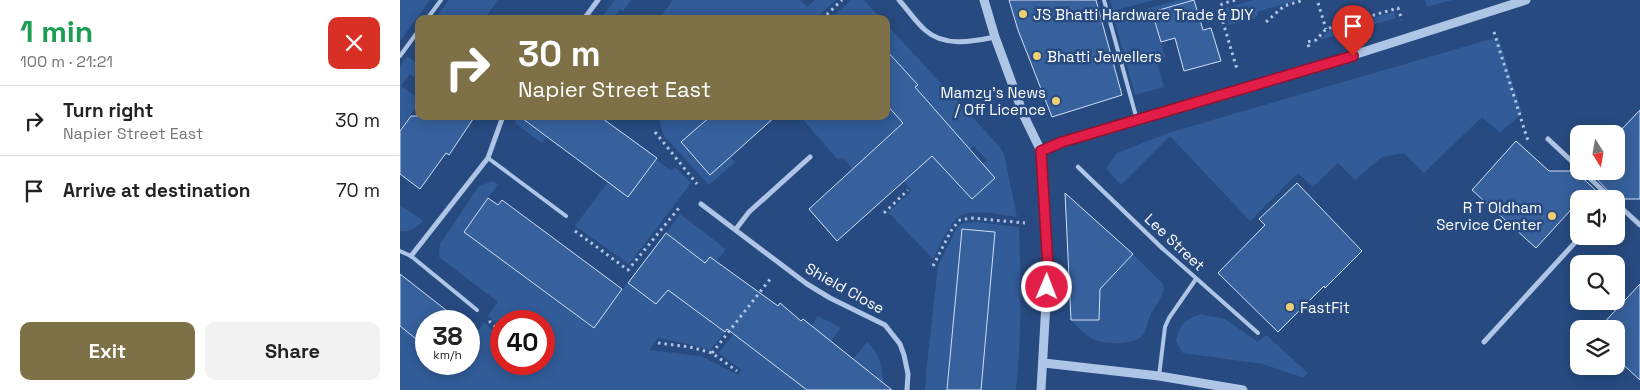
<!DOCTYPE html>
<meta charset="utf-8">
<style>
:root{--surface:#fff;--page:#f2f2f2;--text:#222;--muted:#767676;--line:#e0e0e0;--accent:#7e7047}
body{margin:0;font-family:"Space Grotesk",sans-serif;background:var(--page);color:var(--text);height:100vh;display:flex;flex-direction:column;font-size:19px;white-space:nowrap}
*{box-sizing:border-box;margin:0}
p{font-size:16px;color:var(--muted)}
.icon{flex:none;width:28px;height:28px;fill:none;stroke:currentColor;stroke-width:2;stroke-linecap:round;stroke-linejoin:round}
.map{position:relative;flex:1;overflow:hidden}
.panel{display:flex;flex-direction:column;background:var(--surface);width:400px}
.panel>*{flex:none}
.hud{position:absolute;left:15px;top:15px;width:475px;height:105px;border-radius:10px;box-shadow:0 2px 12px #0003;background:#7e7047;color:#fff;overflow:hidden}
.needle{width:32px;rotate:169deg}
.tools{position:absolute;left:1170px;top:125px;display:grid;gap:10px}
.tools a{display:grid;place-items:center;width:55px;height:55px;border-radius:10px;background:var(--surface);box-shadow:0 2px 12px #0003;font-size:25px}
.speed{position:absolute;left:15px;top:310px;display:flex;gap:10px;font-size:25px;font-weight:700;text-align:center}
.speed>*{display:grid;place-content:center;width:65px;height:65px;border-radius:50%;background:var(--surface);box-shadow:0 2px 12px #0003;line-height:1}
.speed small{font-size:12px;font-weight:400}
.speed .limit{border:8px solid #d22;background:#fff;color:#111}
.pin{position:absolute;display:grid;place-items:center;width:42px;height:42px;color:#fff;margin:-51px -21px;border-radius:50% 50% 50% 0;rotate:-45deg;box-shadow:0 0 5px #0007}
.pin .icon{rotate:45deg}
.me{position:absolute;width:55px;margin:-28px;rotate:1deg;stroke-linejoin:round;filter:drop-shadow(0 0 4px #0008)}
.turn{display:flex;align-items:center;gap:18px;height:105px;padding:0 20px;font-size:22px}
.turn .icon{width:65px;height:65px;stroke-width:2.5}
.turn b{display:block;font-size:35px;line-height:42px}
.round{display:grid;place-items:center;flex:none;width:52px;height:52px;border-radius:10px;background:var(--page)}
.headline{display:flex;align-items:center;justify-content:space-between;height:85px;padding:0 20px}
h1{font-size:30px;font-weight:700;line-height:38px;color:#1e9e55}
.cta{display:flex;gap:10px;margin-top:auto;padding:10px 20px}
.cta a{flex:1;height:58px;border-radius:10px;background:var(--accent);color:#fff;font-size:20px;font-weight:700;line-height:58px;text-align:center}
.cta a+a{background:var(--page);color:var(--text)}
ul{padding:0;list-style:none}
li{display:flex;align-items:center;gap:15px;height:70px;padding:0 20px;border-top:1px solid var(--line)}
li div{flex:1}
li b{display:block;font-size:19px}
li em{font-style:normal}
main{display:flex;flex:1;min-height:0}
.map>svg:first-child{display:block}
.green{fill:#315c98}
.building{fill:#37619d;stroke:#d1e0f5}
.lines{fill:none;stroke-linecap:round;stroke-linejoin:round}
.path{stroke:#aec5e6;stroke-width:3;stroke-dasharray:2.5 4;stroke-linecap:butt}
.service{stroke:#aec5e6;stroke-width:4}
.pedestrian{stroke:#aec5e6;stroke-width:4.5}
.minor{stroke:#aec5e6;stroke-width:5}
.tertiary{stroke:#aec5e6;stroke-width:9}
.route-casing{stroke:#92132f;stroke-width:12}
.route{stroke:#e11d48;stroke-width:9}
.poi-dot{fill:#eecf74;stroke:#274a80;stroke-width:2}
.labels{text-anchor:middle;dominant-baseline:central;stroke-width:5;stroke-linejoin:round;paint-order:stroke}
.poi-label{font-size:15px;fill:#fff;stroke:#274a80;text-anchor:start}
.street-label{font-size:15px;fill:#fff;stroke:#274a80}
</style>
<main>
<section class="panel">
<div class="headline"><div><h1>1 min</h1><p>100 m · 21:21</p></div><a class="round" style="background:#d93025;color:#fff"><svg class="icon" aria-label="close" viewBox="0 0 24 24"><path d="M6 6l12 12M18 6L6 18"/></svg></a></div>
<ul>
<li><svg class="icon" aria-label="right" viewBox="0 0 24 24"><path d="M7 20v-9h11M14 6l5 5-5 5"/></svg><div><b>Turn right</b><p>Napier Street East</p></div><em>30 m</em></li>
<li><svg class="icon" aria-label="arrive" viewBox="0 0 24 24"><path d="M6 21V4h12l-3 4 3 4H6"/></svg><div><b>Arrive at destination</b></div><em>70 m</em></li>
</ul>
<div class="cta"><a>Exit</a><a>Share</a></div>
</section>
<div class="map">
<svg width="1240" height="390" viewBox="0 0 1240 390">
<rect width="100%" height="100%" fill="#274a80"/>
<!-- green -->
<path class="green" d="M 0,0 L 30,0 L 0,41 Z
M 49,0 L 98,0 L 84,19 L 35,19 Z
M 215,0 L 231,0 L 223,11 L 220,9 L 213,19 L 200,19 Z
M 273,0 L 400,0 L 407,7 L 415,0 L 436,0 L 415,19 L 259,19 Z
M 451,0 L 464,0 L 481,19 L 457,19 L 452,14 L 447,19 L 431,19 Z
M 710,0 L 754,0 L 713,11 Z
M 779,0 L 794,0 L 752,12 L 765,57 L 756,59 L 764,87 L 735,95 L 714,18 Z
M 853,0 L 898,0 L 857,12 L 858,16 L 829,25 L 825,10 L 826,8 Z
M 1025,0 L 1052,0 L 1027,7 Z
M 994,12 L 996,18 L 920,40 L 928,31 Z
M 486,24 L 599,146 L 604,154 L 617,217 C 602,215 573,208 560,216 C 551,221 538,249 533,259 L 488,212 L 512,191 L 500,177 L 529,152 L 571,198 L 594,177 L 582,164 L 587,160 L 574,146 L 570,149 L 546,122 L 534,117 L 538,113 L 515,87 L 517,85 L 486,57 Z
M 1098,37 L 1122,113 L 1100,133 L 1082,117 L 1024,173 L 1004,153 L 982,157 L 955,180 L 938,163 L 913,187 L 898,173 L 850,221 L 770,136 L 721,185 L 706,168 L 717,153 L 768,133 Z
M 7,56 L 19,65 L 19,80 L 10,74 L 1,86 L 19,99 L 19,103 L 0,129 L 0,66 Z
M 486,104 L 507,128 L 453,169 L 442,157 L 438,160 L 400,116 L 486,116 Z
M 118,116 L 127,116 L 124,121 L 146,137 L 142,143 L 116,124 L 115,121 Z
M 258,116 L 311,116 L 281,142 L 310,175 L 330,157 L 335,162 L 309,185 L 264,136 Z
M 256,159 L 271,171 L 275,167 L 291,183 L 229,264 L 175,226 L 208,182 L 228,196 Z
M 93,181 L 98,184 L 64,232 L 193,328 L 239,268 L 251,277 L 240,292 L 256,304 L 268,290 L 325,332 L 310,350 L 285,343 L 258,338 L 249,350 L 301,356 L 338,375 L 342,370 L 318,353 L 334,334 L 407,390 L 0,390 L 0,326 L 22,344 L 26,339 L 26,364 L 69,364 L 69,339 L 71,340 L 84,322 L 101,338 L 101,364 L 144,364 L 144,321 L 101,321 L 101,327 L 88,316 L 98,302 L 39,257 L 40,244 L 79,186 Z
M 0,205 L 23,221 C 16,228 10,232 0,231 Z
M 280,214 L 326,249 L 316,262 L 305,263 L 266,233 Z
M 576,222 L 619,227 C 621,281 622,336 616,390 L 581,390 L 583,370 L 581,350 L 585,350 L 588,323 L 583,322 L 589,302 L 591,280 L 586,279 L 588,257 L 593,257 L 595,232 L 563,228 L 547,390 L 525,390 L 527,364 L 538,266 L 557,227 L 563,223 Z
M 733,254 L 764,285 C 764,297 755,305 750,316 C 747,323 747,332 741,337 C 732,345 705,344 695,340 C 686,335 678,328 671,320 L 699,320 L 700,281 L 705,283 Z
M 800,314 L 825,319 L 858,342 L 866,335 L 908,373 L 903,378 L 863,364 L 783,353 L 776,342 C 779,324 784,321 800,314 Z
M 418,316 L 441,328 L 431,341 L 423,335 L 404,335 Z
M 467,342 C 481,354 485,372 482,390 L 467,390 L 477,376 L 469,370 L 462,379 L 446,368 Z"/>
<!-- building -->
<path class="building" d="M 609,0 L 696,0 L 722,95 L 652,117 L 618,30 Z
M 794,0 L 803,30 L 811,28 L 821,61 L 784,71 L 775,38 L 761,42 L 752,12 Z
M 486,50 L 518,85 L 515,87 L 595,178 L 572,199 L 532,156 L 437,241 L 409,209 L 503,123 L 486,104 Z
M 1240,110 L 1240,199 L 1216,199 L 1189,171 L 1216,171 L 1216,134 L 1206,134 L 1213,126 L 1219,132 Z
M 11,116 L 75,116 L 49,155 L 46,153 L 20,189 L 0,174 L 0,131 Z
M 119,116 L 199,116 L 257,158 L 228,197 Z
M 311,116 L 376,116 L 310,175 L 281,142 Z
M 1116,141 L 1149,171 L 1171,171 L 1173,169 L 1205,199 L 1179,199 L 1179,201 L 1136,248 L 1072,190 Z
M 897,183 L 962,251 L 925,288 L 924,286 L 878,332 L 818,273 L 865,225 L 859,219 Z
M 665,193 L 733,254 L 700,289 L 699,320 L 671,320 Z
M 88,198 L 98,205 L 102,200 L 222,289 L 194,328 L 64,232 Z
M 562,229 L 595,232 L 581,390 L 547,390 Z
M 266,233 L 305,263 L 310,257 L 378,306 L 380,303 L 401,321 L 403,319 L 492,390 L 407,390 L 327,329 L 325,332 L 268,290 L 256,304 L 228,283 Z
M 0,274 L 60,321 L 26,321 L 26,347 L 0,326 Z
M 1240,284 L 1240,380 L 1216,358 L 1216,329 L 1198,329 Z"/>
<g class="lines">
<!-- path -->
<path class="path" d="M 835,0 L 822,4 L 819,9 L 837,69
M 918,3 L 926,29
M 422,19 L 442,0
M 866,22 L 884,6 L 904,0
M 1094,32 L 1127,138 L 1129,141
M 909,47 L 907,42 L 916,40 L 926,29 L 998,8 L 1002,20
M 255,132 L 297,184
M 484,213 L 508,190
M 175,231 L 228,270 L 279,208
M 533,266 L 552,229 L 560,220 L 571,218 L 625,223
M 89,321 L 101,332
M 258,343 L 290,347 L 312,353 L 337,371
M 312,353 L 371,278"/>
<!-- service -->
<path class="service" d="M 704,0 L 737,120
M 27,19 L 41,0
M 0,56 L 19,30
M 246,116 L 248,117
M 88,158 L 166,216
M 762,248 L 858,333
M 0,251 L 11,256 L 77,310
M 759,376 L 765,327 L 769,318 L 796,279"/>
<!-- pedestrian -->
<path class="pedestrian" d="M 678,167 L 762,248"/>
<!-- minor -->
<path class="minor" d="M 499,0 C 508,10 515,21 525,30 C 544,47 571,42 595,37
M 184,19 L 198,0
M 1148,139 L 1179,168
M 1182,171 L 1212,199
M 1216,203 L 1240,225
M 301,204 L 407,284 L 430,298 L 485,325 L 500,344 L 504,355 L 508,374 L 507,390
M 336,229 L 349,212 L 410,157
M 11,256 L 88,158 L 103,116
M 1084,342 L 1181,236"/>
<!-- tertiary -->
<path class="tertiary" d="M 584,0 L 595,37 L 624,116 L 641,151 L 648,268 L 641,390
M 641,151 L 662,142 L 919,66 L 1126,0
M 644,363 L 759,376 L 843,390"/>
</g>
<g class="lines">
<defs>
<path id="route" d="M 647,287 L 648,268 L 641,151 L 662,142 L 953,56"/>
</defs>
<!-- route casing -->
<use href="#route" class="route-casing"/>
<!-- route -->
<use href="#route" class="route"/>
</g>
<!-- markers -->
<g class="poi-dot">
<circle cx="623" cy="14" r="5"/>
<circle cx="637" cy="56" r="5"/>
<circle cx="656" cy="101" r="5"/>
<circle cx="1152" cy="216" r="5"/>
<circle cx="890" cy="307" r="5"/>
</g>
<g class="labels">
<!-- poi labels -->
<g class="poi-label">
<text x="633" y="14">JS Bhatti Hardware Trade &amp; DIY</text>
<text x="647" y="56">Bhatti Jewellers</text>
<text x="646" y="92" text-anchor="end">Mamzy's News<tspan x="646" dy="17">/ Off Licence</tspan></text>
<text x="1142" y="207" text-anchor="end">R T Oldham<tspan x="1142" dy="17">Service Center</tspan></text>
<text x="900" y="307">FastFit</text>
</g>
<!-- street labels -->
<g class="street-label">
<text transform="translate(775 242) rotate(43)">Lee Street</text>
<text transform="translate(445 288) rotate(29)">Shield Close</text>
</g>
</g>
</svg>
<div class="tools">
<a><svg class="needle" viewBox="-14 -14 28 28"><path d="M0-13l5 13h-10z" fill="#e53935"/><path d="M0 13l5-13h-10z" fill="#767676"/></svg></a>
<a><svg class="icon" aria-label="sound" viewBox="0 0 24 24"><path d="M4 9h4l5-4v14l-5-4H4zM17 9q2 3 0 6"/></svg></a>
<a><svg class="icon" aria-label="search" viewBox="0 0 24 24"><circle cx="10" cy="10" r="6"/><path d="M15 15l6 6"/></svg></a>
<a><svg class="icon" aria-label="layers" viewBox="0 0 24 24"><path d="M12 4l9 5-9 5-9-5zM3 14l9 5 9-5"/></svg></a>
</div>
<div class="speed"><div>38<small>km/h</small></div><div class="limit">40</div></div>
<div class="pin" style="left:953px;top:56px;background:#d93025"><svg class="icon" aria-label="arrive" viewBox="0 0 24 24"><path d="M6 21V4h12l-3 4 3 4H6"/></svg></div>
<svg class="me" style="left:647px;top:287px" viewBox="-20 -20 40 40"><circle r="17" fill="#e11d48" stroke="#fff" stroke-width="3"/><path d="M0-11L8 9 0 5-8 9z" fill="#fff"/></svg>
<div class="hud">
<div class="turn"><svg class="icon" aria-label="right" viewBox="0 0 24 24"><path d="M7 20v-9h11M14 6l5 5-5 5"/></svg><div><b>30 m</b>Napier Street East</div></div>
</div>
</div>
</main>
